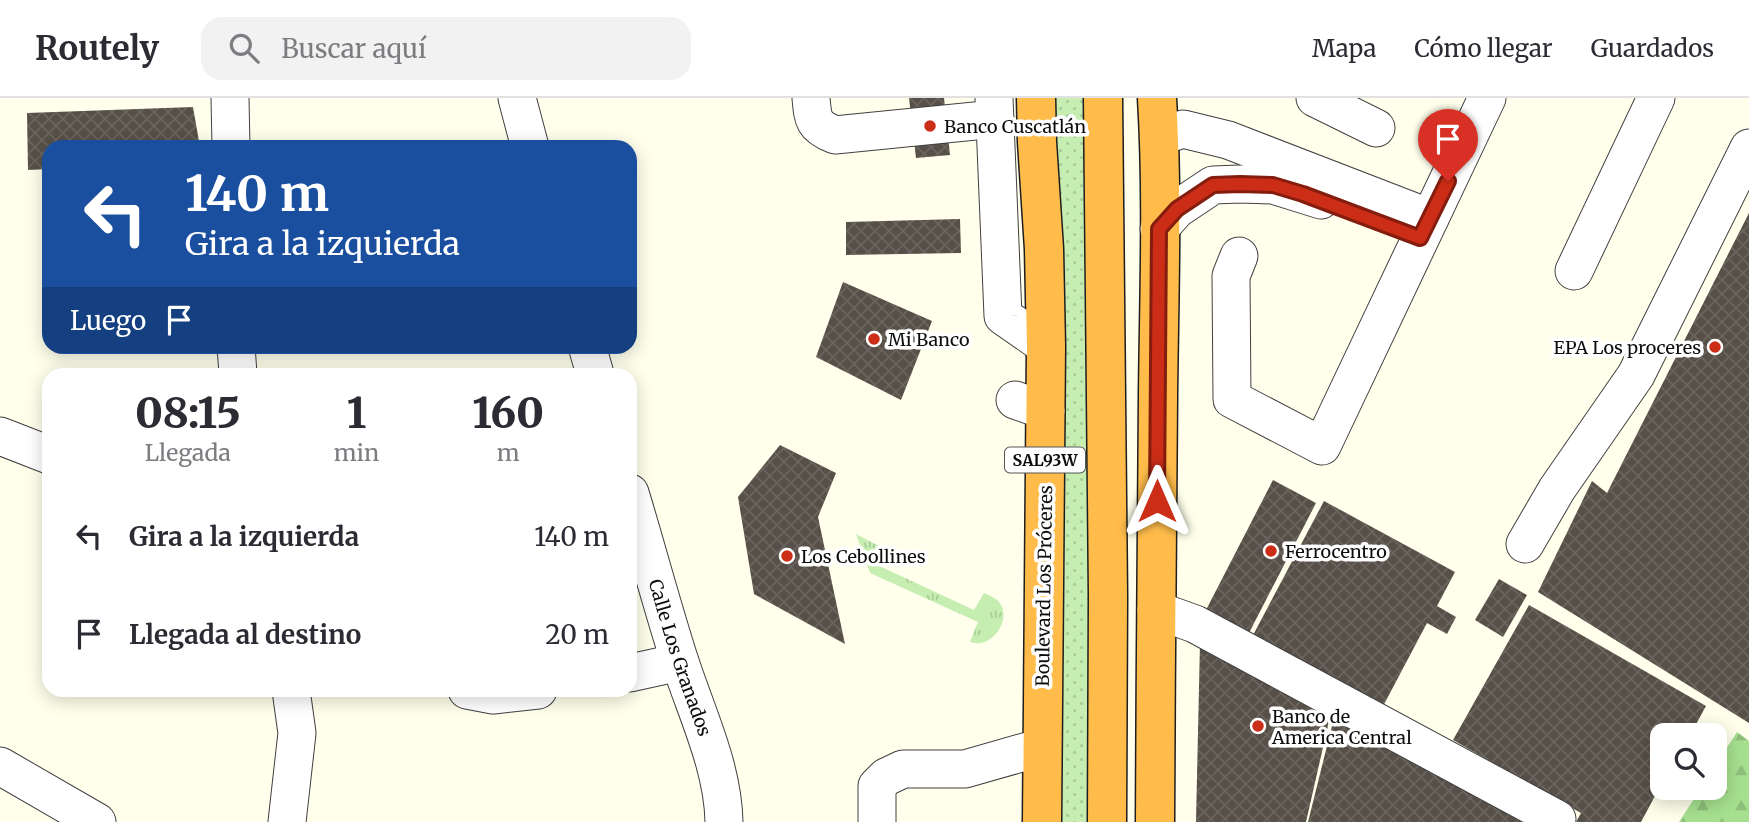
<!DOCTYPE html>
<html lang="es">
<meta charset="utf-8">
<style>
:root{--surface:#fff;--page:#f2f2f3;--text:#2b2b33;--muted:#7c7c81;--line:#e1e1e2}
body{margin:0;font-family:Merriweather,serif;background:var(--page);color:var(--text);height:100vh;display:flex;flex-direction:column;font-size:26px;white-space:nowrap}
*{box-sizing:border-box;margin:0}
p{font-size:23px;color:var(--muted)}
.icon{flex:none;width:38px;height:38px;fill:none;stroke:currentColor;stroke-width:2;stroke-linecap:round;stroke-linejoin:round}
.map{position:relative;flex:1;overflow:hidden}
.side{position:absolute;left:42px;top:270px;width:595px;height:329px;display:flex;flex-direction:column;background:var(--surface);border-radius:21px;box-shadow:0 4px 18px #0003}
.side>*{flex:none}
.top-card{position:absolute;left:42px;top:42px;width:595px;height:214px;border-radius:21px;box-shadow:0 4px 18px #0003;background:#1a4fa0;color:#fff;overflow:hidden}
.tools{position:absolute;left:1650px;top:625px;display:grid;gap:14px}
.tools a{display:grid;place-items:center;width:77px;height:77px;border-radius:14px;background:var(--surface);box-shadow:0 4px 18px #0003;font-size:35px}
.pin{position:absolute;display:grid;place-items:center;width:60px;height:60px;color:#fff;margin:-72px -30px;border-radius:50% 50% 50% 0;rotate:-45deg;box-shadow:0 0 7px #0007}
.pin .icon{rotate:45deg}
.me{position:absolute;width:77px;margin:-38px;rotate:0deg;stroke-linejoin:round;filter:drop-shadow(0 0 5px #0008)}
.turn{display:flex;align-items:center;gap:24px;height:147px;padding:0 28px;font-size:32px}
.turn .icon{width:91px;height:91px;stroke-width:2.5}
.turn b{display:block;font-size:49px;line-height:60px}
.then{display:flex;align-items:center;height:66px;padding:0 28px;background:#0003;gap:14px;font-size:26px}
.eta{display:flex;justify-content:space-evenly;align-items:center;height:119px;text-align:center}
.eta b{font-size:42px;font-weight:800;line-height:49px}
ul{padding:0;list-style:none}
li{display:flex;align-items:center;gap:21px;height:98px;padding:0 28px}
li div{flex:1}
li b{display:block;font-size:26px}
li em{font-style:normal}
header{display:flex;align-items:center;gap:42px;box-sizing:border-box;height:98px;padding:0 35px;background:var(--surface);border-bottom:2px solid var(--line)}
header strong{font-size:33px}
nav{display:flex;gap:38px;margin-inline-start:auto;font-size:24px}
.search{width:490px;height:63px;background:var(--page);display:flex;align-items:center;gap:18px;box-sizing:border-box;padding:0 24px;border-radius:21px;color:var(--muted);font-size:26px}
.map>svg:first-child{display:block}
.grass{fill:url(#grass-tufts)}
.forest{fill:url(#forest-firs)}
.park{fill:url(#park-dots)}
.building{fill:url(#building-cross-hatch)}
.lines{fill:none;stroke-linecap:round;stroke-linejoin:round}
.minor-casing{stroke:#404040;stroke-width:39}
.highway-casing{stroke:#1e1e1e;stroke-width:41}
.minor{stroke:#fff;stroke-width:37}
.highway{stroke:#ffbc4a;stroke-width:38}
.route-casing{stroke:#841d0e;stroke-width:18}
.route{stroke:#cb2d16;stroke-width:12}
.poi-dot{fill:#cb2d16;stroke:#fff;stroke-width:2.5}
.labels{text-anchor:middle;dominant-baseline:central;stroke-width:7;stroke-linejoin:round;paint-order:stroke}
.shield{fill:#fff;stroke:#565656;stroke-width:2}
.shield-label{font-size:16px;font-weight:bold;fill:#0d0d0d}
.poi-label{font-size:18px;fill:#0d0d0d;stroke:#fff;text-anchor:start}
.street-label{font-size:18px;fill:#0d0d0d;stroke:#fff}
</style>
<header>
<strong>Routely</strong>
<div class="search"><svg class="icon" aria-label="search" viewBox="0 0 24 24"><circle cx="10" cy="10" r="6"/><path d="M15 15l6 6"/></svg>Buscar aquí</div>
<nav><a>Mapa</a><a>Cómo llegar</a><a>Guardados</a></nav>
</header>
<div class="map">
<svg width="1749" height="724" viewBox="0 0 1749 724">
<defs>
<pattern id="grass-tufts" width="24" height="20" patternUnits="userSpaceOnUse" patternTransform="scale(1.75)"><rect width="24" height="20" fill="#c6eeb2"/><path d="M3 7l-1-3M5 7V3M7 7l1-3M15 17l-1-3M17 17v-4M19 17l1-3" fill="none" stroke="#a9cb98"/></pattern>
<pattern id="forest-firs" width="22" height="20" patternUnits="userSpaceOnUse" patternTransform="scale(1.75)"><rect width="22" height="20" fill="#a6e08f"/><path d="M5 1l3.5 6h-7zM16 11l3.5 6h-7z" fill="#8ebf7a"/></pattern>
<pattern id="park-dots" width="8" height="8" patternUnits="userSpaceOnUse" patternTransform="scale(1.75)"><rect width="8" height="8" fill="#c6eeb2"/><path d="M2 2h.1M6 6h.1" fill="none" stroke="#a9cb98" stroke-width="1.8" stroke-linecap="round"/></pattern>
<pattern id="building-cross-hatch" width="8" height="8" patternUnits="userSpaceOnUse" patternTransform="scale(1.75)"><rect width="8" height="8" fill="#575048"/><path d="M0 0l8 8M0 8l8-8" fill="none" stroke="#6a645e"/></pattern>
</defs>
<rect width="100%" height="100%" fill="#ffffec"/>
<!-- grass -->
<path class="grass" d="M 856,436 L 879,448 L 873,465 L 974,512 L 984,495 C 991,498 999,501 1002,509 C 1008,523 996,542 981,545 C 978,546 974,545 970,544 L 978,524 L 870,475 Z"/>
<!-- forest -->
<path class="forest" d="M 1737,634 L 1749,643 L 1749,724 L 1679,724 L 1701,690 L 1715,690 L 1715,668 Z"/>
<!-- park -->
<path class="park" d="M 1054,0 L 1084,0 L 1091,184 L 1088,724 L 1058,724 Z"/>
<!-- building -->
<path class="building" d="M 909,0 L 944,0 L 950,57 L 916,60 Z
M 193,9 L 200,49 L 49,49 L 49,71 L 28,72 L 27,15 Z
M 1749,115 L 1749,625 L 1538,494 L 1592,383 L 1607,395 Z
M 960,121 L 961,155 L 846,157 L 846,124 Z
M 843,184 L 932,223 L 901,302 L 816,259 Z
M 780,347 L 836,375 L 818,419 L 845,546 L 754,496 L 738,399 Z
M 1273,382 L 1316,405 L 1249,535 L 1206,512 Z
M 1324,403 L 1455,474 L 1437,508 L 1456,519 L 1447,536 L 1427,525 L 1381,612 L 1251,541 Z
M 1499,481 L 1527,497 L 1503,539 L 1475,522 Z
M 1529,507 L 1706,608 L 1690,637 L 1662,637 L 1662,685 L 1641,724 L 1576,724 L 1581,715 L 1453,642 Z
M 1200,544 L 1332,610 L 1306,724 L 1196,724 Z
M 1337,608 L 1540,724 L 1308,724 Z"/>
<g class="lines">
<defs>
<g id="minor">
<path d="M 230,0 L 231,49"/>
<path d="M 517,0 L 530,49"/>
<path d="M 811,0 C 813,22 813,28 835,37 L 995,21"/>
<path d="M 994,0 L 1003,218 L 1046,248"/>
<path d="M 1315,0 L 1376,30"/>
<path d="M 1159,39 L 1183,31 L 1228,42 L 1430,120"/>
<path d="M 1159,131 L 1177,111 L 1213,87 L 1240,86 L 1273,87 L 1321,102"/>
<path d="M 1239,158 L 1231,178 L 1232,301 L 1322,348 L 1487,0"/>
<path d="M 1574,173 L 1656,0"/>
<path d="M 236,248 L 238,276"/>
<path d="M 587,248 L 595,276"/>
<path d="M 1015,302 L 1046,313"/>
<path d="M 0,338 L 49,357"/>
<path id="s1" d="M 630,395 C 647,451 662,508 680,564 C 697,616 723,669 724,724"/>
<path d="M 1525,446 L 1557,391 L 1636,277 L 1749,50"/>
<path d="M 1156,512 L 1195,526 L 1557,721"/>
<path d="M 630,575 L 680,564"/>
<path d="M 467,592 L 493,597 L 538,592"/>
<path d="M 0,668 L 97,724"/>
<path d="M 287,724 L 297,635 L 291,592"/>
<path d="M 877,724 L 877,688 L 886,679 L 903,671 L 965,671 L 1042,649"/>
</g>
<path id="highway" d="M 1036,0 L 1037,44 L 1044,151 L 1046,248 L 1042,724
M 1103,0 L 1108,498 L 1107,724
M 1155,724 C 1156,582 1156,440 1158,298 C 1159,199 1163,99 1157,0"/>
</defs>
<!-- minor casing -->
<use href="#minor" class="minor-casing"/>
<!-- highway casing -->
<use href="#highway" class="highway-casing"/>
<!-- minor -->
<use href="#minor" class="minor"/>
<!-- highway -->
<use href="#highway" class="highway"/>
</g>
<g class="lines">
<defs>
<path id="route" d="M 1157,403 L 1159,131 L 1177,111 L 1213,87 L 1240,86 L 1273,87 L 1303,96 L 1420,140 L 1448,83"/>
</defs>
<!-- route casing -->
<use href="#route" class="route-casing"/>
<!-- route -->
<use href="#route" class="route"/>
</g>
<!-- markers -->
<g class="poi-dot">
<circle cx="930" cy="28" r="7"/>
<circle cx="874" cy="241" r="7"/>
<circle cx="1715" cy="249" r="7"/>
<circle cx="1271" cy="453" r="7"/>
<circle cx="787" cy="458" r="7"/>
<circle cx="1258" cy="628" r="7"/>
</g>
<g class="labels">
<!-- shield labels -->
<rect class="shield" x="1005" y="349.5" width="80" height="25" rx="5"/>
<g class="shield-label">
<text x="1045" y="362">SAL93W</text>
</g>
<!-- poi labels -->
<g class="poi-label">
<text x="944" y="28">Banco Cuscatlán</text>
<text x="888" y="241">Mi Banco</text>
<text x="1701" y="249" text-anchor="end">EPA Los proceres</text>
<text x="1285" y="453">Ferrocentro</text>
<text x="801" y="458">Los Cebollines</text>
<text x="1272" y="618">Banco de<tspan x="1272" dy="21">America Central</tspan></text>
</g>
<!-- street labels -->
<g class="street-label">
<text transform="translate(1044 488) rotate(-89)">Boulevard Los Próceres</text>
<text stroke="none"><textPath href="#s1" startOffset="172">Calle Los Granados</textPath></text>
</g>
</g>
</svg>
<div class="tools">
<a><svg class="icon" aria-label="search" viewBox="0 0 24 24"><circle cx="10" cy="10" r="6"/><path d="M15 15l6 6"/></svg></a>
</div>
<div class="pin" style="left:1448px;top:83px;background:#d93025"><svg class="icon" aria-label="arrive" viewBox="0 0 24 24"><path d="M6 21V4h12l-3 4 3 4H6"/></svg></div>
<svg class="me" style="left:1157px;top:403px" viewBox="-20 -20 40 40"><path d="M0-17L14 15 0 8-14 15z" fill="#cb2d16" stroke="#fff" stroke-width="4"/></svg>
<div class="top-card">
<div class="turn"><svg class="icon" aria-label="left" viewBox="0 0 24 24"><path d="M17 20v-9H6M10 6l-5 5 5 5"/></svg><div><b>140 m</b>Gira a la izquierda</div></div>
<div class="then">Luego<svg class="icon" aria-label="arrive" viewBox="0 0 24 24"><path d="M6 21V4h12l-3 4 3 4H6"/></svg></div>
</div>
<section class="side">
<div class="eta">
<div><b>08:15</b><p>Llegada</p></div>
<div><b>1</b><p>min</p></div>
<div><b>160</b><p>m</p></div>
</div>
<ul>
<li><svg class="icon" aria-label="left" viewBox="0 0 24 24"><path d="M17 20v-9H6M10 6l-5 5 5 5"/></svg><div><b>Gira a la izquierda</b></div><em>140 m</em></li>
<li><svg class="icon" aria-label="arrive" viewBox="0 0 24 24"><path d="M6 21V4h12l-3 4 3 4H6"/></svg><div><b>Llegada al destino</b></div><em>20 m</em></li>
</ul>
</section>
</div>
